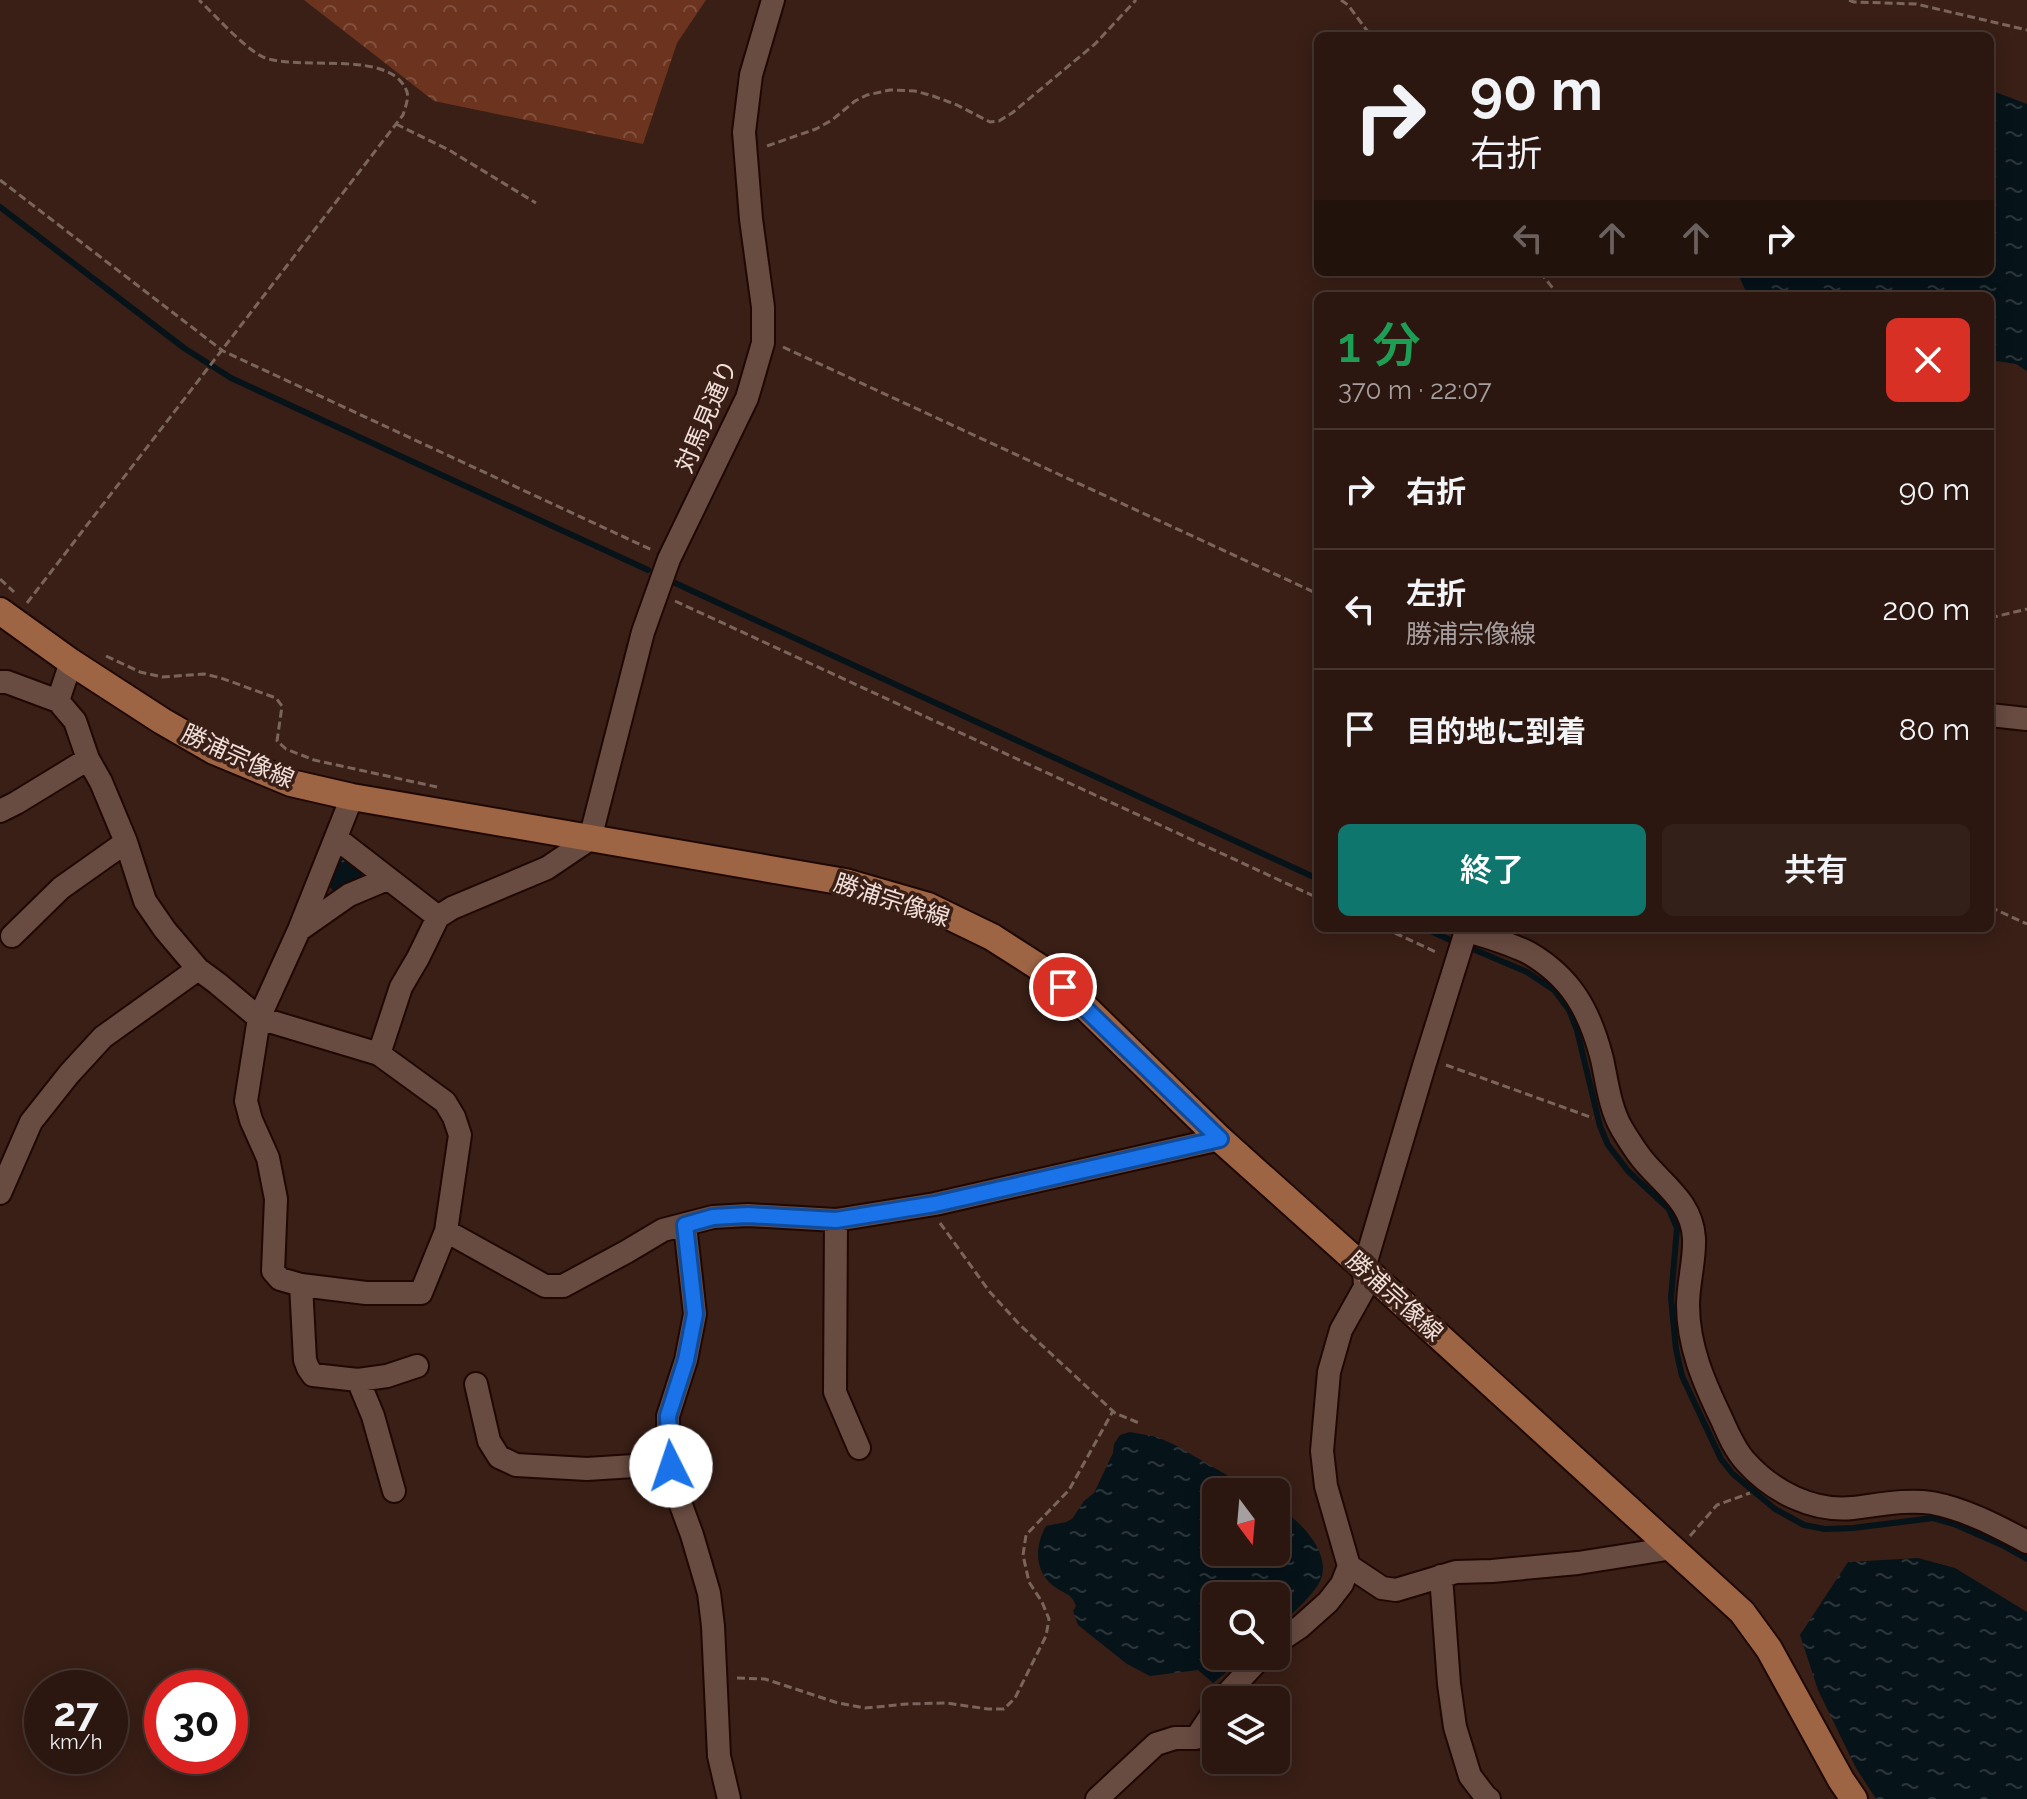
<!DOCTYPE html>
<html lang="ja">
<meta charset="utf-8">
<style>
:root{--surface:#2b1710;--page:#332019;--text:#f1f3f6;--muted:#a69f9f;--line:#473630;--accent:#0f766e}
body{margin:0;font-family:Raleway,"Noto Sans JP",sans-serif;background:var(--page);color:var(--text);height:100vh;display:flex;flex-direction:column;font-size:30px;white-space:nowrap}
*{box-sizing:border-box;margin:0}
p{font-size:26px;color:var(--muted)}
.icon{flex:none;width:44px;height:44px;fill:none;stroke:currentColor;stroke-width:2;stroke-linecap:round;stroke-linejoin:round}
.map{position:relative;flex:1;overflow:hidden}
.details{position:absolute;left:1314px;top:292px;width:680px;height:640px;display:flex;flex-direction:column;background:var(--surface);border-radius:12px;box-shadow:0 4px 20px #0003,0 0 0 2px var(--line)}
.details>*{flex:none}
.hud{position:absolute;left:1314px;top:32px;width:680px;height:244px;border-radius:12px;box-shadow:0 4px 20px #0003,0 0 0 2px var(--line);background:#2b1710;color:var(--text);overflow:hidden}
.needle{width:52px;rotate:164deg}
.tools{position:absolute;left:1202px;top:1478px;display:grid;gap:16px}
.tools a{display:grid;place-items:center;width:88px;height:88px;border-radius:12px;background:var(--surface);box-shadow:0 4px 20px #0003,0 0 0 2px var(--line);font-size:40px}
.speed{position:absolute;left:24px;top:1670px;display:flex;gap:16px;font-size:40px;font-weight:700;text-align:center}
.speed>*{display:grid;place-content:center;width:104px;height:104px;border-radius:50%;background:var(--surface);box-shadow:0 4px 20px #0003,0 0 0 2px var(--line);line-height:1}
.speed small{font-size:20px;font-weight:400}
.speed .limit{border:12px solid #d22;background:#fff;color:#111}
.pin{position:absolute;display:grid;place-items:center;width:68px;height:68px;color:#fff;margin:-34px;border:4px solid #fff;border-radius:50%;box-shadow:0 2px 8px #0007}
.me{position:absolute;width:88px;margin:-44px;rotate:356deg;stroke-linejoin:round;filter:drop-shadow(0 0 6px #0008)}
.turn{display:flex;align-items:center;gap:28px;height:168px;padding:0 24px;font-size:36px}
.turn .icon{width:104px;height:104px;stroke-width:2.5}
.turn b{display:block;font-size:56px;line-height:68px}
.lanes{display:flex;align-items:center;height:76px;padding:0 24px;background:#0003;justify-content:center;gap:40px;direction:ltr}
.lanes .off{opacity:.35}
.round{display:grid;place-items:center;flex:none;width:84px;height:84px;border-radius:12px;background:var(--page)}
.overview{display:flex;align-items:center;justify-content:space-between;height:136px;padding:0 24px}
h1{font-size:48px;font-weight:600;line-height:60px;color:#1e9e55}
.cta{display:flex;gap:16px;margin-top:auto;padding:16px 24px}
.cta a{flex:1;height:92px;border-radius:12px;background:var(--accent);color:#fff;font-size:32px;font-weight:600;line-height:92px;text-align:center}
.cta a+a{background:var(--page);color:var(--text)}
ul{padding:0;list-style:none}
li{display:flex;align-items:center;gap:24px;height:120px;padding:0 24px;border-top:2px solid var(--line)}
li div{flex:1}
li b{display:block;font-size:30px}
li em{font-style:normal}
.map>svg:first-child{display:block}
.forest{fill:url(#forest-crowns)}
.water{fill:url(#water-ripples)}
.lines{fill:none;stroke-linecap:round;stroke-linejoin:round}
.stream{stroke:#061319;stroke-width:6}
.minor-casing{stroke:#1f0802;stroke-width:26}
.major-casing{stroke:#1f0802;stroke-width:30}
.path{stroke:#7b645c;stroke-width:3;stroke-dasharray:8 4;stroke-linecap:butt}
.minor{stroke:#684b41;stroke-width:22}
.major{stroke:#9e6545;stroke-width:26}
.route-casing{stroke:#114b97;stroke-width:20}
.route{stroke:#1a73e8;stroke-width:14}
.labels{text-anchor:middle;dominant-baseline:central;stroke-width:7;stroke-linejoin:round;paint-order:stroke}
.street-label{font-size:24px;fill:#f1dfd9;stroke:#391f16}
</style>
<div class="map">
<svg width="2027" height="1799" viewBox="0 0 2027 1799">
<defs>
<pattern id="forest-crowns" width="20" height="18" patternUnits="userSpaceOnUse" patternTransform="scale(2)"><rect width="20" height="18" fill="#6c331e"/><path d="M2 6a3 3 0 1 1 6 0M12 15a3 3 0 1 1 6 0" fill="none" stroke="#81503e"/></pattern>
<pattern id="water-ripples" width="26" height="14" patternUnits="userSpaceOnUse" patternTransform="scale(2)"><rect width="26" height="14" fill="#061319"/><path d="M2 4q2-2 4 0t4 0M15 11q2-2 4 0t4 0" fill="none" stroke="#2b353a"/></pattern>
</defs>
<rect width="100%" height="100%" fill="#391f16"/>
<!-- forest -->
<path class="forest" d="M 304,0 L 706,0 L 677,43 L 643,144 L 434,101 Z"/>
<!-- water -->
<path class="water" d="M 1990,90 L 2027,104 L 2027,371 L 2016,364 L 1990,360 L 1990,296 L 1748,296 L 1737,272 L 1990,272 Z
M 340,852 L 367,872 L 337,895 L 330,887 Z
M 1130,1432 L 1157,1437 L 1175,1445 L 1256,1492 L 1216,1492 L 1216,1552 L 1276,1552 L 1276,1505 C 1299,1520 1339,1557 1316,1588 C 1305,1603 1289,1616 1276,1629 L 1276,1596 L 1216,1596 L 1216,1656 L 1247,1656 L 1213,1683 L 1198,1670 L 1150,1676 L 1127,1664 L 1078,1625 L 1073,1611 L 1076,1606 C 1072,1594 1067,1595 1058,1589 C 1034,1575 1034,1547 1046,1526 L 1066,1522 L 1072,1519 L 1084,1501 L 1094,1493 L 1113,1453 L 1114,1444 L 1120,1435 Z
M 1918,1558 L 1955,1568 L 2027,1612 L 2027,1799 L 1876,1799 L 1856,1768 L 1818,1690 L 1800,1635 L 1848,1562 Z"/>
<g class="lines">
<!-- stream -->
<path class="stream" d="M 0,207 L 184,348 L 231,378 L 648,570
M 675,583 L 1318,879
M 1424,928 L 1457,943
M 1468,947 L 1527,972 L 1554,990 L 1569,1010 L 1577,1030 L 1600,1126 L 1608,1145 L 1628,1171 L 1669,1209 L 1677,1228 L 1671,1298 L 1676,1349 L 1682,1376 L 1721,1459 L 1733,1474 L 1775,1509 L 1804,1525 L 1825,1529 L 1853,1528 L 1933,1518 L 1954,1524 L 2002,1545 L 2027,1559"/>
<defs>
<path id="minor" d="M 71,662 L 58,701 L 75,721 L 88,759 L 101,782 L 126,842 L 145,901 L 165,930 L 198,969 L 217,983 L 259,1018 L 379,1054 L 445,1102 L 454,1117 L 460,1135 L 446,1231 L 545,1286 L 563,1286 L 626,1252 L 663,1230 L 713,1217 L 748,1215 L 836,1220 L 935,1204 L 1220,1139
M 0,682 L 7,682 L 58,701
M 1990,715 L 2027,719
M 352,797 L 299,930 L 259,1018 L 246,1101 L 251,1120 L 268,1158 L 276,1199 L 273,1271 L 280,1279 L 301,1285 L 305,1360 L 308,1368 L 313,1375 L 358,1380 L 373,1416 L 394,1491
M 0,811 L 16,803 L 88,759
M 336,838 L 438,917
M 299,930 L 349,895 L 387,879
M 1466,930 C 1486,937 1510,943 1529,953 C 1572,978 1590,1012 1602,1059 C 1607,1082 1610,1109 1622,1129 C 1628,1139 1635,1150 1642,1159 C 1663,1185 1692,1202 1694,1238 C 1695,1260 1688,1283 1688,1305 C 1688,1346 1704,1383 1722,1420 C 1728,1434 1735,1450 1746,1462 C 1773,1492 1813,1512 1853,1508 C 1879,1505 1906,1499 1932,1503 C 1965,1509 1997,1526 2027,1542
M 12,936 L 61,888 L 126,842
M 379,1054 L 401,987 L 418,958 L 438,917 L 452,908 L 547,868 L 590,839 L 643,632 L 669,559 L 747,398 L 763,343 L 763,307 L 751,219 L 744,132 L 751,75 L 773,0
M 0,1193 L 31,1122 L 69,1074 L 103,1037 L 198,969
M 836,1220 L 835,1392 L 859,1448
M 685,1225 L 695,1314 L 686,1360 L 668,1416 L 668,1438 L 674,1486 L 692,1535 L 709,1593 L 713,1626 L 719,1756 L 729,1799
M 301,1285 L 366,1293 L 421,1293 L 446,1231
M 358,1380 L 387,1376 L 417,1366
M 476,1384 L 489,1441 L 499,1457 L 516,1465 L 587,1469 L 634,1466 L 643,1462 L 654,1448 L 668,1438
M 1349,1566 L 1382,1588 L 1396,1590 L 1456,1572 L 1492,1571 L 1578,1563 L 1673,1548
M 1441,1576 L 1449,1684 L 1455,1727 L 1470,1776 L 1486,1797 L 1489,1799
M 1276,1643 L 1300,1627 L 1328,1602 L 1342,1584 L 1349,1566 L 1326,1486 L 1322,1451 L 1329,1372 L 1341,1330 L 1365,1287 L 1364,1268 L 1424,1066 L 1467,928
M 1221,1700 L 1262,1656
M 1097,1799 L 1156,1744 L 1175,1738 L 1196,1738 L 1216,1708"/>
<path id="major" d="M 0,611 L 71,662 L 162,721 L 214,751 L 291,783 L 352,797 L 845,882 L 928,906 L 992,937 L 1045,971 L 1082,1004 L 1220,1139 L 1364,1268 L 1742,1612 L 1769,1649 L 1841,1780 L 1854,1799"/>
</defs>
<!-- minor casing -->
<use href="#minor" class="minor-casing"/>
<!-- major casing -->
<use href="#major" class="major-casing"/>
<!-- path -->
<path class="path" d="M 1341,0 L 1348,5 L 1371,36
M 1849,0 L 1854,2 L 1916,4 L 2027,30
M 396,124 L 449,150 L 536,203
M 767,146 L 816,129 L 832,120 L 855,101 L 867,95 L 890,90 L 915,91 L 933,96 L 957,105 L 990,122 L 999,121 L 1012,113 L 1095,44 L 1136,0
M 0,180 L 223,351 L 652,550
M 1540,272 L 1559,296
M 783,347 L 1318,594
M 0,579 L 14,592
M 675,601 L 1318,898
M 27,603 L 403,115 C 405,108 409,99 407,92 C 392,48 299,72 263,57 C 244,48 216,16 199,0
M 1990,618 L 2027,609
M 106,656 L 140,672 L 162,677 L 204,674 L 221,678 L 276,698 L 282,706 L 277,741 L 286,749 L 314,760 L 437,787
M 1990,907 L 2027,924
M 1384,928 L 1438,953
M 1446,1065 L 1593,1118
M 940,1223 L 989,1291 L 1020,1325 L 1115,1413 L 1139,1423
M 1690,1536 L 1717,1505 L 1750,1493
M 737,1678 L 765,1679 L 838,1703 L 865,1708 L 907,1704 L 946,1703 L 988,1709 L 1004,1709 L 1015,1698 L 1046,1636 L 1049,1619 L 1042,1602 L 1029,1582 L 1023,1555 L 1026,1535 L 1069,1490 L 1113,1411"/>
<!-- minor -->
<use href="#minor" class="minor"/>
<!-- major -->
<use href="#major" class="major"/>
</g>
<g class="lines">
<defs>
<path id="route" d="M 671,1466 L 668,1416 L 686,1360 L 695,1314 L 685,1225 L 713,1217 L 748,1215 L 836,1220 L 935,1204 L 1220,1139 L 1063,987"/>
</defs>
<!-- route casing -->
<use href="#route" class="route-casing"/>
<!-- route -->
<use href="#route" class="route"/>
</g>
<g class="labels">
<!-- street labels -->
<g class="street-label">
<text transform="translate(706 416) rotate(-67)">対馬見通り</text>
<text transform="translate(238 756) rotate(24)">勝浦宗像線</text>
<text transform="translate(892 900) rotate(18)">勝浦宗像線</text>
<text transform="translate(1395 1296) rotate(42)">勝浦宗像線</text>
</g>
</g>
</svg>
<div class="tools">
<a><svg class="needle" viewBox="-14 -14 28 28"><path d="M0-13l5 13h-10z" fill="#e53935"/><path d="M0 13l5-13h-10z" fill="#a69f9f"/></svg></a>
<a><svg class="icon" aria-label="search" viewBox="0 0 24 24"><circle cx="10" cy="10" r="6"/><path d="M15 15l6 6"/></svg></a>
<a><svg class="icon" aria-label="layers" viewBox="0 0 24 24"><path d="M12 4l9 5-9 5-9-5zM3 14l9 5 9-5"/></svg></a>
</div>
<div class="speed"><div>27<small>km/h</small></div><div class="limit">30</div></div>
<div class="pin" style="left:1063px;top:987px;background:#d93025"><svg class="icon" aria-label="arrive" viewBox="0 0 24 24"><path d="M6 21V4h12l-3 4 3 4H6"/></svg></div>
<svg class="me" style="left:671px;top:1466px" viewBox="-20 -20 40 40"><circle r="19" fill="#fff"/><path d="M0-13L10 11 0 6-10 11z" fill="#1a73e8"/></svg>
<div class="hud">
<div class="turn"><svg class="icon" aria-label="right" viewBox="0 0 24 24"><path d="M7 20v-9h11M14 6l5 5-5 5"/></svg><div><b>90 m</b>右折</div></div>
<div class="lanes"><svg class="icon off" aria-label="left" viewBox="0 0 24 24"><path d="M17 20v-9H6M10 6l-5 5 5 5"/></svg><svg class="icon off" aria-label="ahead" viewBox="0 0 24 24"><path d="M12 20V5M6 11l6-6 6 6"/></svg><svg class="icon off" aria-label="ahead" viewBox="0 0 24 24"><path d="M12 20V5M6 11l6-6 6 6"/></svg><svg class="icon" aria-label="right" viewBox="0 0 24 24"><path d="M7 20v-9h11M14 6l5 5-5 5"/></svg></div>
</div>
<section class="details">
<div class="overview"><div><h1>1 分</h1><p>370 m · 22:07</p></div><a class="round" style="background:#d93025;color:#fff"><svg class="icon" aria-label="close" viewBox="0 0 24 24"><path d="M6 6l12 12M18 6L6 18"/></svg></a></div>
<ul>
<li><svg class="icon" aria-label="right" viewBox="0 0 24 24"><path d="M7 20v-9h11M14 6l5 5-5 5"/></svg><div><b>右折</b></div><em>90 m</em></li>
<li><svg class="icon" aria-label="left" viewBox="0 0 24 24"><path d="M17 20v-9H6M10 6l-5 5 5 5"/></svg><div><b>左折</b><p>勝浦宗像線</p></div><em>200 m</em></li>
<li><svg class="icon" aria-label="arrive" viewBox="0 0 24 24"><path d="M6 21V4h12l-3 4 3 4H6"/></svg><div><b>目的地に到着</b></div><em>80 m</em></li>
</ul>
<div class="cta"><a>終了</a><a>共有</a></div>
</section>
</div>
